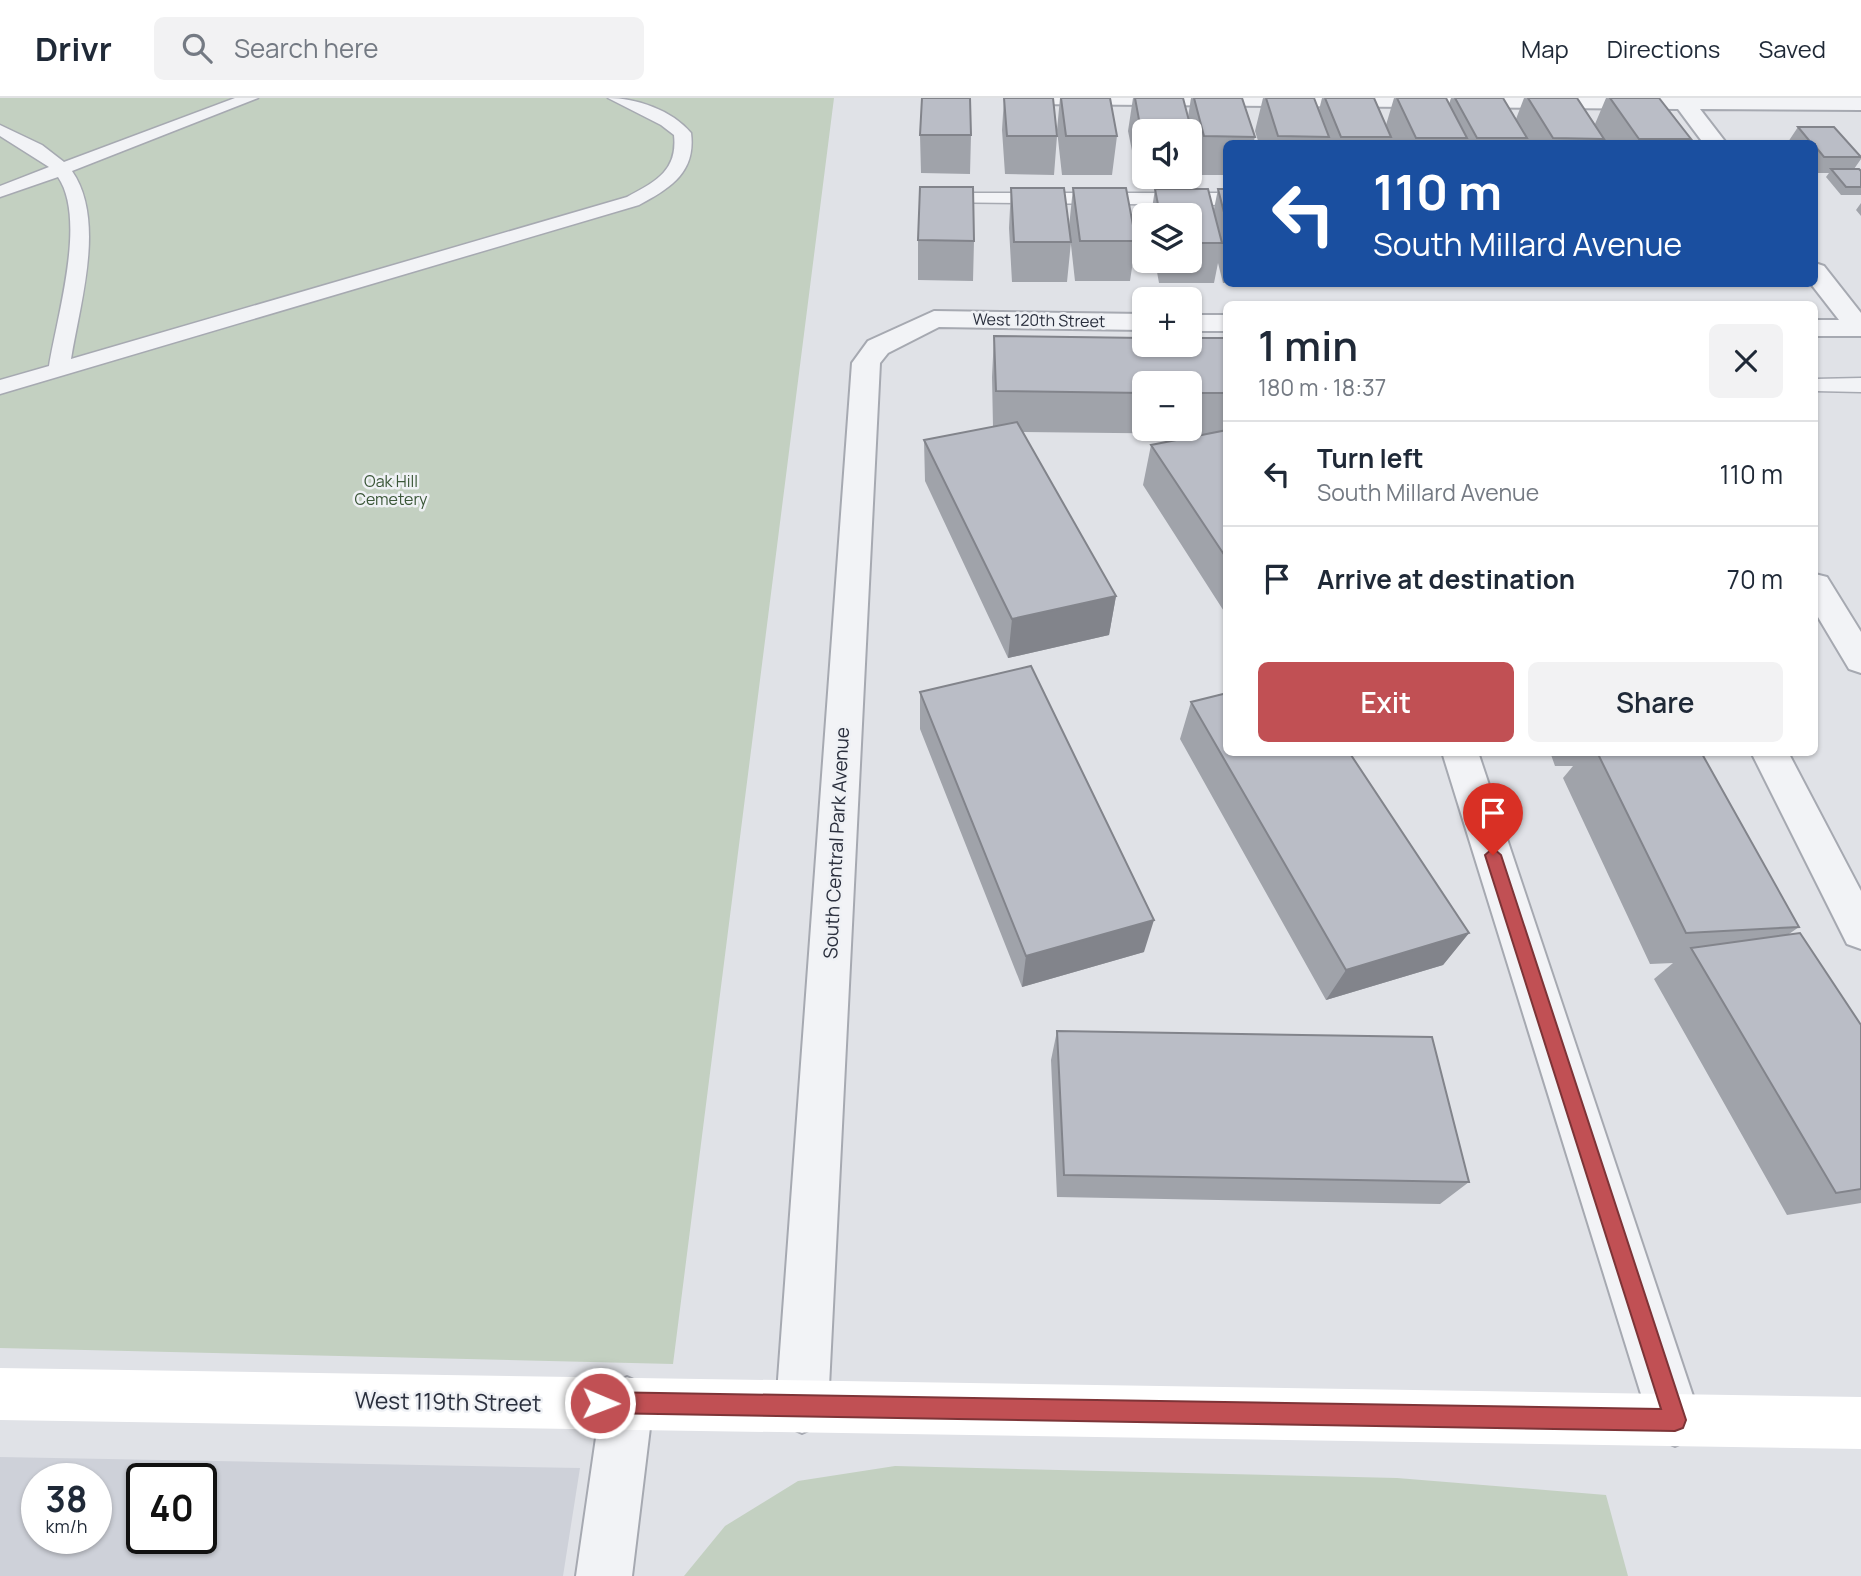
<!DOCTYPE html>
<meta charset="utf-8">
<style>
:root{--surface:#fff;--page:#f2f2f3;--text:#1f2937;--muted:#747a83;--line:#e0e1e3;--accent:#c15054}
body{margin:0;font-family:Manrope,sans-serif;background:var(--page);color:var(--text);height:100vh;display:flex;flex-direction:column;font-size:26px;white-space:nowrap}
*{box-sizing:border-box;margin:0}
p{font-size:23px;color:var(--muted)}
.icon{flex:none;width:38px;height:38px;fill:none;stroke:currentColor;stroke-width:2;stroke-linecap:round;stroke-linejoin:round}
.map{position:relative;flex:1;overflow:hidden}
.sheet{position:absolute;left:1223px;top:203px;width:595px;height:455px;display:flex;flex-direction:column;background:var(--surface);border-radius:10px;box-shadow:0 2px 5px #0004}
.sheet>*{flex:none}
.hud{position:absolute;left:1223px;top:42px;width:595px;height:147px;border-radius:10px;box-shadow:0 2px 5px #0004;background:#1a4fa0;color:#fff;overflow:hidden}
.controls{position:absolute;left:1132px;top:21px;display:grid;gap:14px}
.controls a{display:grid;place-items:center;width:70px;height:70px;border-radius:10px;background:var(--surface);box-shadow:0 2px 5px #0004;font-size:35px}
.speed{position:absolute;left:21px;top:1365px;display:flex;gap:14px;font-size:35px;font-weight:700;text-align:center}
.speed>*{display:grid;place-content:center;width:91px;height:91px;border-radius:50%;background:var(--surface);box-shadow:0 2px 5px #0004;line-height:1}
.speed small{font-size:18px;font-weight:400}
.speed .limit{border:4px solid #111;border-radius:10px;background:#fff;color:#111}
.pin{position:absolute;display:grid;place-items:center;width:60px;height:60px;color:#fff;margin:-72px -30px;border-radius:50% 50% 50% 0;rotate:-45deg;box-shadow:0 0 7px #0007}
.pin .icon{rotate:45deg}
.me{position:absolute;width:77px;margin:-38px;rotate:91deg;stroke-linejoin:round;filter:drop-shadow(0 0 5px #0008)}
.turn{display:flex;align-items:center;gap:24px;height:147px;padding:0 35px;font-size:32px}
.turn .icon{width:91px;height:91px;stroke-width:2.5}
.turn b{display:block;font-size:49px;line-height:60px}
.round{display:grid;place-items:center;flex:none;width:74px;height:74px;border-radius:10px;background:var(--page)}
.headline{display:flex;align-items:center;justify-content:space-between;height:119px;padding:0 35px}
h1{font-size:42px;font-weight:600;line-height:52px}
.cta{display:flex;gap:14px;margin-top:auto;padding:14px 35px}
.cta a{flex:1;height:80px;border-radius:10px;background:var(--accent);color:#fff;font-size:28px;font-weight:600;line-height:80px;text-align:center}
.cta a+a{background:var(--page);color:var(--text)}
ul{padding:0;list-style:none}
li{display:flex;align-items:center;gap:21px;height:105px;padding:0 35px;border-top:2px solid var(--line)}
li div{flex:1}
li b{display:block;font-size:26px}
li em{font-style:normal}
header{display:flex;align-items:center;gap:42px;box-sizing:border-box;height:98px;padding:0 35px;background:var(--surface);border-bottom:2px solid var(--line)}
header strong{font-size:33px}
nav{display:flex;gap:38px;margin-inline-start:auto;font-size:24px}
.search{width:490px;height:63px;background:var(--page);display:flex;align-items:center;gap:18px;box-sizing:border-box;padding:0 24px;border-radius:10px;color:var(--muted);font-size:26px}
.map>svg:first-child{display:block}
.built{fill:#ced1d9;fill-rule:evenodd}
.green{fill:#c3d0c1}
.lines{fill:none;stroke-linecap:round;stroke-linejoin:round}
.lane-casing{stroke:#a6a9b1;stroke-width:3}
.street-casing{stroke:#a6a9b1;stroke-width:4}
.lane{fill:#f2f3f6;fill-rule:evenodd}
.street{fill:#f2f3f6;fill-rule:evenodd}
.secondary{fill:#fff;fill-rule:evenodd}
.wall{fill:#a0a3aa;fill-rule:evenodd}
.shaded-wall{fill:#82848b}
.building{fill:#babdc6;stroke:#82848b;stroke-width:2}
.route{fill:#c15054;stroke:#7d3437;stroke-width:2}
.labels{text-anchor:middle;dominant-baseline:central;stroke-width:5;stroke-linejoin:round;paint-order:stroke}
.far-street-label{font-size:16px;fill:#2a2f3d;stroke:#eff1f5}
.far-park-label{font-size:16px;fill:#3b5738;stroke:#eff1f5}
.street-label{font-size:19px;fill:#2a2f3d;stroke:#eff1f5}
.near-street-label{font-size:23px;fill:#2a2f3d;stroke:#eff1f5}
</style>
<header>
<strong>Drivr</strong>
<div class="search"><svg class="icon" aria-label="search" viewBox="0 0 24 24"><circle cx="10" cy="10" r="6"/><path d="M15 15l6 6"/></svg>Search here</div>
<nav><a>Map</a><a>Directions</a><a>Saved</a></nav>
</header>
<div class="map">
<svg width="1861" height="1478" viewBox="0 0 1861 1478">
<rect width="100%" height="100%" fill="#e0e2e7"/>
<!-- built -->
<path class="built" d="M 0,1359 L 580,1370 L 563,1478 L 0,1478 ZM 37,1381 L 96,1381 L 96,1440 L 37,1440 ZM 142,1381 L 201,1381 L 201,1440 L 142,1440 Z"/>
<!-- green -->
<path class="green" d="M 0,0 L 834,0 L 673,1266 L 0,1250 Z
M 895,1368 L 1397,1380 L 1606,1397 L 1628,1478 L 684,1478 L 725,1428 L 798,1383 Z"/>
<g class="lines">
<defs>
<path id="lane" d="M 235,0 L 258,0 L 72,73 C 106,122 80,205 71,261 L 627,99 C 655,84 678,73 674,37 L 661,27 L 608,0 C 636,0 672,12 691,35 C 696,74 671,90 639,107 L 0,296 L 0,282 L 49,268 C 57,218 87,121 58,79 L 0,99 L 0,88 L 49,69 L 0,38 L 0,27 L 42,47 L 64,64 Z
M 933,95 L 1227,95 L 1227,107 L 927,104 L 924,100 L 927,96 Z
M 1861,280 L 1861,294 L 1815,293 L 1815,281 Z"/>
<path id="street" d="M 1014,0 L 1861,0 L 1861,12 L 1700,11 L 1727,46 L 1704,46 L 1678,11 L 1025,6 Z
M 1815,165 L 1824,168 L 1861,215 L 1861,238 L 1815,238 L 1815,222 L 1839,222 L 1811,186 L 1815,186 Z
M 934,213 L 1144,216 L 1144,232 L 939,229 L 888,255 L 880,265 L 828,1309 L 820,1327 L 802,1335 L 784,1327 L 776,1309 L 852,265 L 868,243 Z
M 1190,217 L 1227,217 L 1227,233 L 1190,233 Z
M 1815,476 L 1827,479 L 1861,534 L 1861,575 L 1849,571 L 1815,514 Z
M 1442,654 L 1478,654 L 1701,1322 L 1693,1340 L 1675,1348 L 1657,1340 L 1649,1322 Z
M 1751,654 L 1788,654 L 1861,793 L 1861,851 L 1847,846 Z
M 627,1279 L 645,1287 L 653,1305 L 632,1478 L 576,1478 L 601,1305 L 609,1287 Z"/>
</defs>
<!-- lane casing -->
<use href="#lane" class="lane-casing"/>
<!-- street casing -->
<use href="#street" class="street-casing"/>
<!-- lane -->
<use href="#lane" class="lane"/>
<!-- street -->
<use href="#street" class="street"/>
<!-- secondary -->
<path class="secondary" d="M 0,1270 L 1861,1299 L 1861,1351 L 0,1322 Z"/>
</g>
<!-- wall -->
<path class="wall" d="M 1004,0 L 1053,0 L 1057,38 L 1054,77 L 1005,76 L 1002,32 Z
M 1060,0 L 1110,0 L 1117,38 L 1112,77 L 1062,77 L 1057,32 Z
M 1133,0 L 1183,0 L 1188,19 L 1191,0 L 1242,0 L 1255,39 L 1253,46 L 1227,46 L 1227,77 L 1197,77 L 1190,53 L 1190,55 L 1190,33 L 1144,33 L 1144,77 L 1137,77 L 1128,33 Z
M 1263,0 L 1314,0 L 1319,12 L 1322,0 L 1374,0 L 1386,27 L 1394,0 L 1446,0 L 1449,6 L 1451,0 L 1503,0 L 1516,21 L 1524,0 L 1577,0 L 1595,26 L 1606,0 L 1659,0 L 1691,41 L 1688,46 L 1259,46 L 1255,33 Z
M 1798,29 L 1861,58 L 1861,61 L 1854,71 L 1861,73 L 1861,97 L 1841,97 L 1826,79 L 1829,75 L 1815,75 L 1815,46 L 1789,46 L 1788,44 Z
M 920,37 L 971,37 L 970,76 L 921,75 Z
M 1011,90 L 1071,144 L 1067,184 L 1012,184 L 1009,130 Z
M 1073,90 L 1136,143 L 1130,183 L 1075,183 L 1069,129 Z
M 1155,91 L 1214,111 L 1218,91 L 1227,91 L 1227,185 L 1223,185 L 1218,165 L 1214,185 L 1159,185 L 1155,163 L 1190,163 L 1190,117 L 1151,117 Z
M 1861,105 L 1861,118 L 1856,112 Z
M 918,142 L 974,143 L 973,183 L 918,182 Z
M 1453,186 L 1509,186 L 1509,187 L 1454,187 Z
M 1517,186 L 1574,186 L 1573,187 L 1518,187 Z
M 1599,186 L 1657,186 L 1655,188 L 1600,188 Z
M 1690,186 L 1748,186 L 1747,188 L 1692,188 Z
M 994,238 L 1227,240 L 1227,518 L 1143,387 L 1151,347 L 1207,336 L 1023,334 L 1116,498 L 1109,537 L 1008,560 L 925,383 L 924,342 L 993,329 L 992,279 ZM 1144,285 L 1190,285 L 1190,331 L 1144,331 Z
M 920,594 L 1144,854 L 1022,889 L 920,631 Z
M 1191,604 L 1469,835 L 1443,867 L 1326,902 L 1180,641 Z
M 1550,654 L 1701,654 L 1799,829 L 1789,836 L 1861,927 L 1861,1105 L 1787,1117 L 1654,881 L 1673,865 L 1650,866 L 1563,680 L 1573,668 L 1555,668 Z
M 1057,933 L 1469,1084 L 1440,1106 L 1057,1099 L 1051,962 Z"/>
<!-- shaded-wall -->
<path class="shaded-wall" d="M 1116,498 L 1109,537 L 1008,560 L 1012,521 Z
M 1154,822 L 1144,854 L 1022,889 L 1026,858 Z
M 1469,835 L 1443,867 L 1326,902 L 1346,872 Z"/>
<!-- building -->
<path class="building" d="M 922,0 L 970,0 L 971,37 L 920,37 Z
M 1004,0 L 1053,0 L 1057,38 L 1007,38 Z
M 1061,0 L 1110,0 L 1117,38 L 1066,38 Z
M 1135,0 L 1183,0 L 1193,38 L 1190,38 L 1190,33 L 1144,33 L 1144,38 L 1142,38 Z
M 1194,0 L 1242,0 L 1255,39 L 1204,38 Z
M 1266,0 L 1314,0 L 1329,39 L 1278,38 Z
M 1325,0 L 1374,0 L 1391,39 L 1341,39 Z
M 1397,0 L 1446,0 L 1467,40 L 1416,40 Z
M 1455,0 L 1503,0 L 1527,40 L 1477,40 Z
M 1528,0 L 1577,0 L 1604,41 L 1553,40 Z
M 1610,0 L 1659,0 L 1691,41 L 1639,41 Z
M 1798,29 L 1834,29 L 1861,59 L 1824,59 L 1815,48 L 1815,46 L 1812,46 Z
M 1831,71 L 1859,71 L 1861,73 L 1861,89 L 1846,89 Z
M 920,89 L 973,89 L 974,143 L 918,142 Z
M 1011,90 L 1064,90 L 1071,144 L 1014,144 Z
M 1073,90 L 1126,90 L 1136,143 L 1080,143 Z
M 1155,91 L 1208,91 L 1222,145 L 1190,145 L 1190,117 L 1160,117 Z
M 1218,91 L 1227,91 L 1227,126 Z
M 994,238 L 1144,240 L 1144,247 L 1190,247 L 1190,240 L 1227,240 L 1227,295 L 1190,295 L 1190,285 L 1144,285 L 1144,295 L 996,293 Z
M 1017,324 L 1116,498 L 1012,521 L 924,342 Z
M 1227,332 L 1227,461 L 1151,347 Z
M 1031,568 L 1154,822 L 1026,858 L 920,594 Z
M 1227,595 L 1227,654 L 1349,654 L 1469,835 L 1346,872 L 1191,604 Z
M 1597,654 L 1701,654 L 1799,829 L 1686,835 Z
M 1800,835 L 1861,927 L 1861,1091 L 1836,1095 L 1691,850 Z
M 1057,933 L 1432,939 L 1469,1084 L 1064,1077 Z"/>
<!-- route -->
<path class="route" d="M 1493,750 L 1501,757 L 1686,1322 L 1683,1330 L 1675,1333 L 600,1315 L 592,1312 L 589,1305 L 592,1297 L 600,1294 L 1661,1311 L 1485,757 Z"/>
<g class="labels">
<!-- far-street labels -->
<g class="far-street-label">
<text transform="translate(1039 222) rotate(1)">West 120th Street</text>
</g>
<!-- far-park labels -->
<g class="far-park-label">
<text x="391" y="383">Oak Hill<tspan x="391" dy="18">Cemetery</tspan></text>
</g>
<!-- street labels -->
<g class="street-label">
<text transform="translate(836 745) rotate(-87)">South Central Park Avenue</text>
</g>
<!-- near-street labels -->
<g class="near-street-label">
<text transform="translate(448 1303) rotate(1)">West 119th Street</text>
</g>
</g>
</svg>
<div class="controls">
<a><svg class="icon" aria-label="sound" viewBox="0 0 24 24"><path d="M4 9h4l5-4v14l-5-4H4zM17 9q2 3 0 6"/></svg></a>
<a><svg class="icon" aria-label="layers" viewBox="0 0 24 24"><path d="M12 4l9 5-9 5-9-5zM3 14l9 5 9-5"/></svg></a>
<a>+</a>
<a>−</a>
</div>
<div class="speed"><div>38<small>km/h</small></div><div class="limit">40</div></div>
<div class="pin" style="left:1493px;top:757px;background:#d93025"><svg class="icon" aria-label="arrive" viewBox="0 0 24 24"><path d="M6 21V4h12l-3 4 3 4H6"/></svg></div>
<svg class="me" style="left:600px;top:1305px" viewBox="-20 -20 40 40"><circle r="17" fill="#c15054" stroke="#fff" stroke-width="3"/><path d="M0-11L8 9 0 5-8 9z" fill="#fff"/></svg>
<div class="hud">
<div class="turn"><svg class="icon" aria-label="left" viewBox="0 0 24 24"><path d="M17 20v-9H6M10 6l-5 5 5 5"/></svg><div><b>110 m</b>South Millard Avenue</div></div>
</div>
<section class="sheet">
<div class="headline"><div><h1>1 min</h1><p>180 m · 18:37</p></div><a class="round"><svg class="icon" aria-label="close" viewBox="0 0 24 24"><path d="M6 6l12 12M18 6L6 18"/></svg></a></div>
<ul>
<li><svg class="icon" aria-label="left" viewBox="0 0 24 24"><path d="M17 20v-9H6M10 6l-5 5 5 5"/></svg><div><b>Turn left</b><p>South Millard Avenue</p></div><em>110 m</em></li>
<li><svg class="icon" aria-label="arrive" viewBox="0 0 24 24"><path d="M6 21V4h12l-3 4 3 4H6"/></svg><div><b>Arrive at destination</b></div><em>70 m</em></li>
</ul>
<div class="cta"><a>Exit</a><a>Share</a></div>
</section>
</div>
